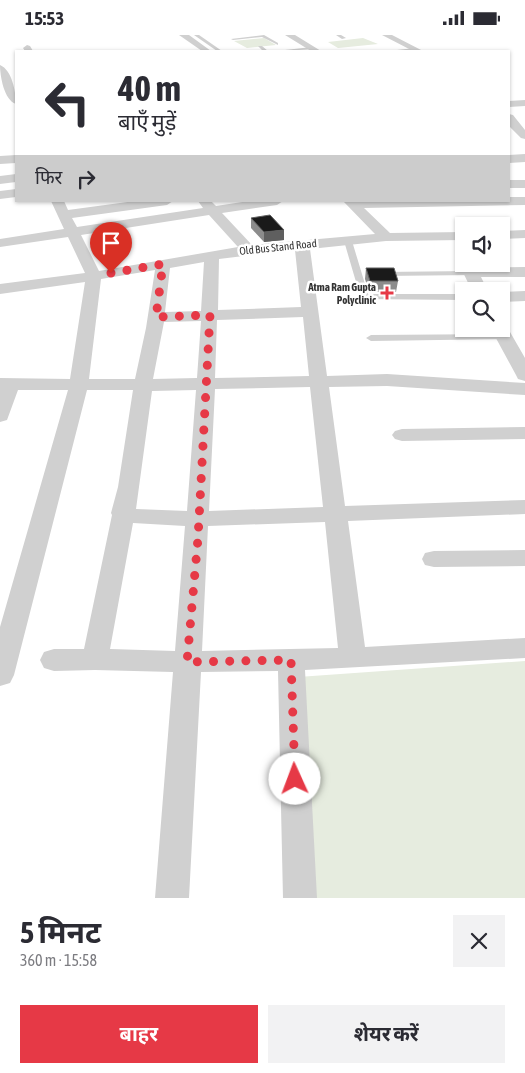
<!DOCTYPE html>
<html lang="hi">
<meta charset="utf-8">
<style>
:root{--surface:#fff;--page:#f2f2f3;--text:#2b2b33;--muted:#7c7c81;--accent:#e63946}
body{margin:0;font-family:"Asap Condensed","Noto Sans Devanagari",sans-serif;background:var(--page);color:var(--text);height:100vh;display:flex;flex-direction:column;font-size:19px;white-space:nowrap}
*{box-sizing:border-box;margin:0}
p{font-size:16px;color:var(--muted)}
.icon{flex:none;width:28px;height:28px;fill:none;stroke:currentColor;stroke-width:2;stroke-linecap:round;stroke-linejoin:round}
.map{position:relative;height:863px;overflow:hidden}
.side{display:flex;flex-direction:column;background:var(--surface);flex:1}
.side>*{flex:none}
.hud{position:absolute;left:15px;top:15px;width:495px;height:152px;border-radius:0px;box-shadow:0 1px 4px #0004;background:#fff;color:var(--text);overflow:hidden}
.controls{position:absolute;left:455px;top:182px;display:grid;gap:10px}
.controls a{display:grid;place-items:center;width:55px;height:55px;border-radius:0px;background:var(--surface);box-shadow:0 1px 4px #0004;font-size:25px}
.pin{position:absolute;display:grid;place-items:center;width:42px;height:42px;color:#fff;margin:-51px -21px;border-radius:50% 50% 50% 0;rotate:-45deg;box-shadow:0 0 5px #0007}
.pin .icon{rotate:45deg}
.me{position:absolute;width:55px;margin:-28px;rotate:358deg;stroke-linejoin:round;filter:drop-shadow(0 0 4px #0008)}
.turn{display:flex;align-items:center;gap:18px;height:105px;padding:0 20px;font-size:22px}
.turn .icon{width:65px;height:65px;stroke-width:2.5}
.turn b{display:block;font-size:35px;line-height:42px}
.then{display:flex;align-items:center;height:48px;padding:0 20px;background:#0003;gap:10px;font-size:19px}
.round{display:grid;place-items:center;flex:none;width:52px;height:52px;border-radius:0px;background:var(--page)}
.headline{display:flex;align-items:center;justify-content:space-between;height:85px;padding:0 20px}
h1{font-size:30px;font-weight:700;line-height:38px}
.button{display:flex;gap:10px;margin-top:auto;padding:10px 20px}
.button a{flex:1;height:58px;border-radius:0px;background:var(--accent);color:#fff;font-size:20px;font-weight:700;line-height:58px;text-align:center}
.button a+a{background:var(--page);color:var(--text)}
.status{display:flex;justify-content:space-between;align-items:center;height:35px;padding:0 25px;background:var(--surface);direction:ltr}
.status svg{height:14px;fill:currentColor}
.map>svg:first-child{display:block}
.green{fill:#e6ecdf}
.lines{fill:none;stroke-linecap:round;stroke-linejoin:round}
.lane{fill:#d0d0d0;fill-rule:evenodd}
.street{fill:#d0d0d0;fill-rule:evenodd}
.wall{fill:#8c8c8c}
.shaded-wall{fill:#5f5f5f}
.building{fill:#1a1a1a;stroke:#5f5f5f}
.route{stroke:#e63946;stroke-width:9;stroke-dasharray:0 16.2}
.poi-dot{fill:#e63946;stroke:#fff;stroke-width:2}
.labels{text-anchor:middle;dominant-baseline:central;stroke-width:5;stroke-linejoin:round;paint-order:stroke}
.far-street-label{font-size:11px;fill:#333;stroke:#fff}
.far-poi-label{font-size:11px;font-weight:bold;fill:#333;stroke:#fff;text-anchor:end}
</style>
<div class="status"><b>15:53</b><svg viewBox="0 0 49 12"><path d="M0 12V9h3v3zM5 12V6h3v6zM10 12V3h3v9zM15 12V0h3v12zM26 1h20v11H26zM47 4h2v5h-2z"/></svg></div>
<div class="map">
<svg width="525" height="863" viewBox="0 0 525 863">
<rect width="100%" height="100%" fill="#fff"/>
<!-- green -->
<path class="green" d="M 264,3 L 276,10 L 247,13 L 234,6 Z
M 363,3 L 378,9 L 338,13 L 328,7 Z
M 525,626 L 525,863 L 312,863 L 298,642 Z"/>
<g class="lines">
<!-- lane -->
<path class="lane" d="M 194,0 L 199,0 L 222,16 L 217,16 Z
M 264,0 L 278,8 L 278,10 L 262,2 L 233,5 L 231,4 Z
M 336,0 L 341,0 L 346,3 L 342,4 Z
M 258,11 L 262,11 L 268,16 L 263,16 Z
M 312,12 L 314,14 L 283,16 L 285,15 Z
M 415,13 L 417,15 L 395,16 L 397,15 Z
M 345,204 L 352,206 L 368,259 L 464,259 L 464,265 L 361,264 L 344,206 Z
M 472,236 L 476,238 L 475,240 L 382,241 L 378,239 L 382,237 Z
M 504,299 L 509,302 L 507,304 L 371,306 L 366,303 L 371,300 Z"/>
<!-- street -->
<path class="street" d="M 179,0 L 189,0 L 211,16 L 202,16 Z
M 285,0 L 295,0 L 321,16 L 311,16 Z
M 382,0 L 392,0 L 423,16 L 413,16 Z
M 27,10 L 30,11 L 33,16 L 25,16 L 23,13 Z
M 0,30 C 12,35 16,57 16,69 C 4,65 0,41 0,30 Z
M 525,65 L 525,71 L 509,72 L 509,66 Z
M 509,79 L 513,80 L 525,95 L 525,104 L 521,103 L 510,92 Z
M 525,119 L 525,127 L 509,128 L 509,120 Z
M 16,120 L 16,128 L 0,129 L 0,121 Z
M 16,139 L 16,147 L 0,149 L 0,141 Z
M 509,145 L 525,145 L 525,153 L 509,153 Z
M 16,154 L 16,162 L 0,164 L 0,156 Z
M 509,162 L 525,162 L 525,170 L 364,173 L 390,198 L 464,197 L 464,205 L 386,206 L 310,214 L 327,341 L 387,339 L 525,348 L 525,360 L 387,351 L 329,352 L 345,471 L 525,465 L 525,479 L 348,486 L 365,612 L 525,603 L 525,623 L 305,635 L 317,863 L 283,863 L 278,636 L 201,637 L 189,863 L 155,863 L 173,637 L 95,635 L 54,636 L 44,633 L 40,625 L 44,617 L 54,614 L 84,614 L 112,480 L 111,478 L 118,452 L 133,355 L 87,355 L 14,640 L 10,648 L 0,651 L 0,592 L 68,355 L 18,355 L 7,385 L 0,387 L 0,343 L 70,344 L 85,247 L 0,259 L 0,249 L 85,238 L 68,202 L 0,212 L 0,204 L 64,194 L 51,166 L 64,166 L 68,175 L 135,166 L 173,166 L 167,170 L 72,183 L 77,192 L 203,173 L 198,166 L 211,166 L 216,171 L 249,166 L 283,166 L 277,170 L 222,178 L 252,210 L 375,199 L 343,166 L 509,166 ZM 209,180 L 238,212 L 99,236 L 81,200 ZM 295,215 L 301,272 L 218,275 L 219,224 ZM 204,227 L 201,276 L 165,277 L 170,233 ZM 155,235 L 146,293 L 135,344 L 89,344 L 101,244 ZM 303,282 L 309,341 L 215,343 L 217,285 ZM 201,286 L 197,343 L 153,344 L 164,287 ZM 310,352 L 323,472 L 209,476 L 215,354 ZM 196,355 L 187,476 L 136,474 L 152,356 ZM 325,487 L 338,613 L 202,616 L 208,491 ZM 133,488 L 185,491 L 175,616 L 110,614 Z
M 525,195 L 525,203 L 501,204 L 501,196 Z
M 464,225 L 464,229 L 474,229 L 477,233 L 525,232 L 525,242 L 481,242 L 488,256 L 472,256 L 459,229 Z
M 525,256 L 525,266 L 501,267 L 501,257 Z
M 501,289 L 506,290 L 525,323 L 525,346 L 518,344 L 516,340 L 491,294 L 501,294 Z
M 525,392 L 525,404 L 402,406 L 395,404 L 392,400 L 395,396 L 402,394 Z
M 525,515 L 525,531 L 434,532 L 425,530 L 422,524 L 425,518 L 434,516 Z"/>
</g>
<!-- wall -->
<path class="wall" d="M 251,183 L 284,205 L 264,207 L 251,193 Z
M 366,233 L 398,246 L 396,257 L 369,257 L 365,244 Z"/>
<!-- shaded-wall -->
<path class="shaded-wall" d="M 284,195 L 284,205 L 264,207 L 264,197 Z"/>
<!-- building -->
<path class="building" d="M 270,180 L 284,195 L 264,197 L 251,183 Z
M 366,233 L 394,233 L 398,246 L 370,246 Z"/>
<g class="lines">
<!-- route -->
<path class="route" d="M 111,238 L 163,229 L 156,282 L 210,280 L 198,503 L 187,627 L 291,625 L 295,744"/>
</g>
<!-- markers -->
<path class="poi-dot" d="M384.5 250.5h5v5h5v5h-5v5h-5v-5h-5v-5h5z"/>
<g class="labels">
<!-- far-street labels -->
<g class="far-street-label">
<text transform="translate(278 212) rotate(-6)">Old Bus Stand Road</text>
</g>
<!-- far-poi labels -->
<g class="far-poi-label">
<text x="376" y="252">Atma Ram Gupta<tspan x="376" dy="13">Polyclinic</tspan></text>
</g>
</g>
</svg>
<div class="controls">
<a><svg class="icon" aria-label="sound" viewBox="0 0 24 24"><path d="M4 9h4l5-4v14l-5-4H4zM17 9q2 3 0 6"/></svg></a>
<a><svg class="icon" aria-label="search" viewBox="0 0 24 24"><circle cx="10" cy="10" r="6"/><path d="M15 15l6 6"/></svg></a>
</div>
<div class="pin" style="left:111px;top:238px;background:#d93025"><svg class="icon" aria-label="arrive" viewBox="0 0 24 24"><path d="M6 21V4h12l-3 4 3 4H6"/></svg></div>
<svg class="me" style="left:295px;top:744px" viewBox="-20 -20 40 40"><circle r="19" fill="#fff"/><path d="M0-13L10 11 0 6-10 11z" fill="#e63946"/></svg>
<div class="hud">
<div class="turn"><svg class="icon" aria-label="left" viewBox="0 0 24 24"><path d="M17 20v-9H6M10 6l-5 5 5 5"/></svg><div><b>40 m</b>बाएँ मुड़ें</div></div>
<div class="then">फिर<svg class="icon" aria-label="right" viewBox="0 0 24 24"><path d="M7 20v-9h11M14 6l5 5-5 5"/></svg></div>
</div>
</div>
<section class="side">
<div class="headline"><div><h1>5 मिनट</h1><p>360 m · 15:58</p></div><a class="round"><svg class="icon" aria-label="close" viewBox="0 0 24 24"><path d="M6 6l12 12M18 6L6 18"/></svg></a></div>
<div class="button"><a>बाहर</a><a>शेयर करें</a></div>
</section>
